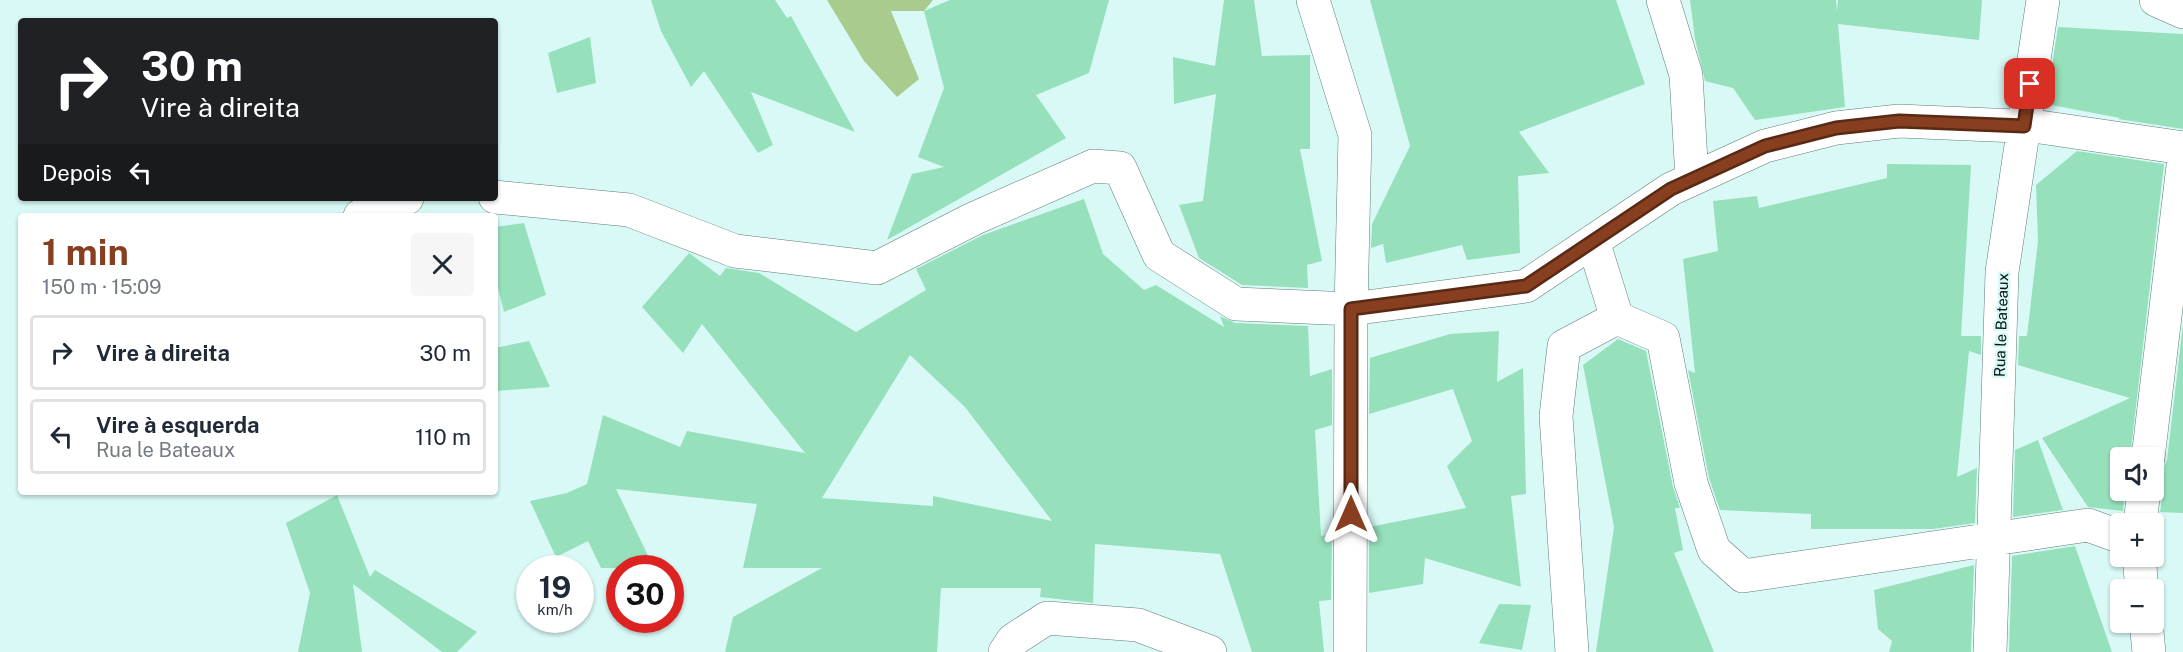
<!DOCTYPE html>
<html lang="pt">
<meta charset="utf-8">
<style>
:root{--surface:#fff;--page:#f6f6f7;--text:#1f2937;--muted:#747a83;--line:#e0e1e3;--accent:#873f1f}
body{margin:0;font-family:"Public Sans",sans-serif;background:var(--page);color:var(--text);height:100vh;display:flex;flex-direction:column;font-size:22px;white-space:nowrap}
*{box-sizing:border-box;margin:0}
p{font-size:20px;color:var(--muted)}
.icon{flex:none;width:33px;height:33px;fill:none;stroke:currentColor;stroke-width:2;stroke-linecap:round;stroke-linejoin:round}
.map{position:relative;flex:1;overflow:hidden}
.drawer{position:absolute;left:18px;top:213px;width:480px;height:282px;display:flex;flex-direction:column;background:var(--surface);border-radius:6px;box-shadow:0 2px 4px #0004}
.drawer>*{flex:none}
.hud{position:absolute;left:18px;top:18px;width:480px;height:183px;border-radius:6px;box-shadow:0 2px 4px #0004;background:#202124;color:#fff;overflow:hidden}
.buttons{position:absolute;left:2110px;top:447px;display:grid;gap:12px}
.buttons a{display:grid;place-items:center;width:54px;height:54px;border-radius:6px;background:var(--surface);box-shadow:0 2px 4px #0004;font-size:30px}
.speed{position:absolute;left:516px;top:555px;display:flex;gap:12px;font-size:30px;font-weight:700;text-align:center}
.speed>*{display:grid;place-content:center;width:78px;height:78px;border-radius:50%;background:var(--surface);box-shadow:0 2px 4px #0004;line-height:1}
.speed small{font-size:15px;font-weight:400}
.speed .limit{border:9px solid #d22;background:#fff;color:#111}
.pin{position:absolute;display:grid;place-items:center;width:51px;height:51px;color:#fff;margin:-26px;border-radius:12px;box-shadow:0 3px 9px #0006}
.me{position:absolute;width:66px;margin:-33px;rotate:0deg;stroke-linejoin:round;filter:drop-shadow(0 0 4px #0008)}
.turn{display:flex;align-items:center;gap:21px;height:126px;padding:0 24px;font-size:27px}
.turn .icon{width:78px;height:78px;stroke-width:2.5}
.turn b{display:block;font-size:42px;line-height:51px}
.then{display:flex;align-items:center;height:57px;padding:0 24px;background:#0003;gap:12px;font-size:22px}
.round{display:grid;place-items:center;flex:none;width:63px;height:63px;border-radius:6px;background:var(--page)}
.summary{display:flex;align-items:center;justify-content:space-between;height:102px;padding:0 24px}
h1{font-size:36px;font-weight:700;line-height:45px;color:var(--accent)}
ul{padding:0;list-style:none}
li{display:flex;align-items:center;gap:18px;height:75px;margin:0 12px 9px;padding:0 12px;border:3px solid var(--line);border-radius:6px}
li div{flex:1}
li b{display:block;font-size:22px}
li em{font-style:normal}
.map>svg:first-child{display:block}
.forest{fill:#a9cc8e}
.building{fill:#96e1bb;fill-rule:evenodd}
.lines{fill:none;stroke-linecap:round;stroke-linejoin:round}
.minor-casing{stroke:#5f7c7b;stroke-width:34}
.tertiary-casing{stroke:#5f7c7b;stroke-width:34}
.minor{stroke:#fff;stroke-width:33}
.tertiary{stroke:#fff;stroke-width:33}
.route-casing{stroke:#582914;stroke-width:15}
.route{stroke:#873f1f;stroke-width:10}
.labels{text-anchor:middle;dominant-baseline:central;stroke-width:5;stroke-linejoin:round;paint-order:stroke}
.street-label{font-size:15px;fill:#051010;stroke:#d8f9f6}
</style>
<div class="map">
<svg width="2183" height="652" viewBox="0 0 2183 652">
<rect width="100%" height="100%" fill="#d8f9f6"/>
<!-- forest -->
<path class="forest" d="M 827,0 L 933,0 L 924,11 L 891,11 L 919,79 L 897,97 L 864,61 Z"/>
<!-- building -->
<path class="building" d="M 651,0 L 775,0 L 787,18 L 791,16 L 855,132 L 751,92 L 773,145 L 758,153 L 704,71 L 691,87 L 661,31 Z
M 950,0 L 1109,0 L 1089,73 L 1036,95 L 1066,138 L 887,240 L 912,174 L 944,167 L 918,157 L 944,88 L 924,11 Z
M 1224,0 L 1254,0 L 1262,56 L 1310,55 L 1310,149 L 1300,149 L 1322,261 L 1307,265 L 1308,288 L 1242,285 L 1199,258 L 1179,205 L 1203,201 L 1216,94 L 1174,104 L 1173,57 L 1215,66 Z
M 1370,0 L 1616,0 L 1645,84 L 1519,132 L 1549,173 L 1518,176 L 1520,253 L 1467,260 L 1462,245 L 1386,263 L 1383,244 L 1371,248 L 1372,224 L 1410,146 Z
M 1690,0 L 1836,0 L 1837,11 L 1838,0 L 1982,0 L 1979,40 L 1838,24 L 1845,107 L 1755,120 L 1733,88 L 1705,81 L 1695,39 Z
M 2058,27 L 2183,34 L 2183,129 L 2118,119 L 2120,118 L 2046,104 Z
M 590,37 L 596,83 L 557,93 L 548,53 Z
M 2077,151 L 2164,164 L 2130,458 L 2121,458 L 2121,490 L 2125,490 L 2123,511 L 2088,507 L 2042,438 L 2130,398 L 2018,365 L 2019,336 L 2027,336 L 2038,241 L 2036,185 Z
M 1887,164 L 1971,165 L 1961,336 L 1981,336 L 1981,355 L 1969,351 L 1957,477 L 1977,468 L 1975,523 L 1933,529 L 1811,529 L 1811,514 L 1720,510 L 1709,478 L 1688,370 L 1695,373 L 1683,259 L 1718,251 L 1713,201 L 1757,196 L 1759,208 L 1887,178 Z
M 1084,199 L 1103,254 L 1144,290 L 1156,285 L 1224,327 L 1220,316 L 1235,323 L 1308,326 L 1310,376 L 1332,369 L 1332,425 L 1315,430 L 1321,536 L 1332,534 L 1331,600 L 1319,601 L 1324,652 L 1252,652 L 1220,554 L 1095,544 L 1093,603 L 1040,597 L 1041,588 L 941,588 L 937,652 L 725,652 L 733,617 L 822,568 L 743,568 L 757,504 L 616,489 L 654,568 L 601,568 L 588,541 L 556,557 L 530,501 L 567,493 L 587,484 L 603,415 L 680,447 L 687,431 L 805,453 L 702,324 L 683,353 L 642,307 L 689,253 L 720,276 L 726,268 L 759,273 L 856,332 L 926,290 L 916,269 L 983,235 ZM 910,355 L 965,407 L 1052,521 L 933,496 L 933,506 L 822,498 Z
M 524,223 L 546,295 L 504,312 L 495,275 L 495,227 Z
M 2183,324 L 2183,513 L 2160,512 L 2163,492 L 2161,482 L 2155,475 L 2163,469 L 2167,460 Z
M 1499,331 L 1497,382 L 1523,368 L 1526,494 L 1511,496 L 1521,587 L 1425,558 L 1423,584 L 1369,593 L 1369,527 L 1466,508 L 1447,466 L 1472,441 L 1453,389 L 1369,414 L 1370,358 L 1450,334 Z
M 1618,339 L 1646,351 L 1673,487 L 1680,508 L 1675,508 L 1683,550 L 1674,553 L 1714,652 L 1596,652 L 1614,527 L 1583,365 Z
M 529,341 L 550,387 L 495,391 L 495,348 Z
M 2038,440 L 2063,510 L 2013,517 L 2015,450 Z
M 337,495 L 370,577 L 375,570 L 477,632 L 457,652 L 442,652 L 353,584 L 362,652 L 298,652 L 310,593 L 286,523 Z
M 2075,546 L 2112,652 L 2009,652 L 2012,556 Z
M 1974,565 L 1971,652 L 1889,652 L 1892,641 L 1878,629 L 1874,590 Z
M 1499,604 L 1531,605 L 1522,650 L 1479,643 Z"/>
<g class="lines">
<defs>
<path id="minor" d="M 1313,0 L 1355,135 L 1351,309 L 1350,652
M 1663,0 L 1686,75 L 1692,179
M 495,197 L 629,210 L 735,251 L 877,268 L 973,219 L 1093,166 L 1120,168 L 1159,255 L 1236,304 L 1351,309 L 1526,286 L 1671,189 L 1765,146 L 1836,128 L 1899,121 L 2040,127 L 2183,148
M 360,216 L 407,198
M 1593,241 L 1617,318
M 1617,318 L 1663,338 L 1691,483 L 1714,550 L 1743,576 L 2088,525 L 2121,537
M 2148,458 L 2183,166
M 2140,524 L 2144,490
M 2139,556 L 2142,590
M 2146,622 L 2149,652
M 1005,652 L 1013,640 L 1047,618 L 1138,625 L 1210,652
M 1572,652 L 1556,416 L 1564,346 L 1617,318
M 1990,652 L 2002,272 L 2043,0"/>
<path id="tertiary" d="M 2156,0 L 2183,12"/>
</defs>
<!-- minor casing -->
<use href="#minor" class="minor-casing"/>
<!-- tertiary casing -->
<use href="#tertiary" class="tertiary-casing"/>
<!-- minor -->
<use href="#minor" class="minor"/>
<!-- tertiary -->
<use href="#tertiary" class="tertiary"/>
</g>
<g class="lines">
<defs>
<path id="route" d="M 1351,514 L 1351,309 L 1526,286 L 1671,189 L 1765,146 L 1836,128 L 1899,121 L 2024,126 L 2030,84"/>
</defs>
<!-- route casing -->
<use href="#route" class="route-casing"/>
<!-- route -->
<use href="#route" class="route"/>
</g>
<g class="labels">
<!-- street labels -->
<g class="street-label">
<text transform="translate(2001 325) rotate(-88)">Rua le Bateaux</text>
</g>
</g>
</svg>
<div class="buttons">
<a><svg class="icon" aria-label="sound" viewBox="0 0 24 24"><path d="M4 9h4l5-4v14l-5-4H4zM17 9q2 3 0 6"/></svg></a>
<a>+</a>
<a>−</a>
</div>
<div class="speed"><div>19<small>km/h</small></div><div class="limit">30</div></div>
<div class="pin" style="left:2030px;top:84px;background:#d93025"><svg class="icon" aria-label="arrive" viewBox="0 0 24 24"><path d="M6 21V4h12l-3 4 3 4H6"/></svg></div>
<svg class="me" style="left:1351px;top:514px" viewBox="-20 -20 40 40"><path d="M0-17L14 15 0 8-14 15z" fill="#873f1f" stroke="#fff" stroke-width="4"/></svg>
<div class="hud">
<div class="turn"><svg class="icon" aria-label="right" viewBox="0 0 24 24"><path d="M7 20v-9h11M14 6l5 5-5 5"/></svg><div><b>30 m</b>Vire à direita</div></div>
<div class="then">Depois<svg class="icon" aria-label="left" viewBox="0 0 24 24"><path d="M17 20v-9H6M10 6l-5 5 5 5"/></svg></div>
</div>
<section class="drawer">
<div class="summary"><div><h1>1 min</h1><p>150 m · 15:09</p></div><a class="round"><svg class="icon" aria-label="close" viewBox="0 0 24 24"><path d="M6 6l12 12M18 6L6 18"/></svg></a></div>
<ul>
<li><svg class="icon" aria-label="right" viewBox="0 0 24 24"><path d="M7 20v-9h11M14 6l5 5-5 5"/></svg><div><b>Vire à direita</b></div><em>30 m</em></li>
<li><svg class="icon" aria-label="left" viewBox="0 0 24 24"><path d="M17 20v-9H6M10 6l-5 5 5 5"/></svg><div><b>Vire à esquerda</b><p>Rua le Bateaux</p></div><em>110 m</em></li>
</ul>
</section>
</div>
